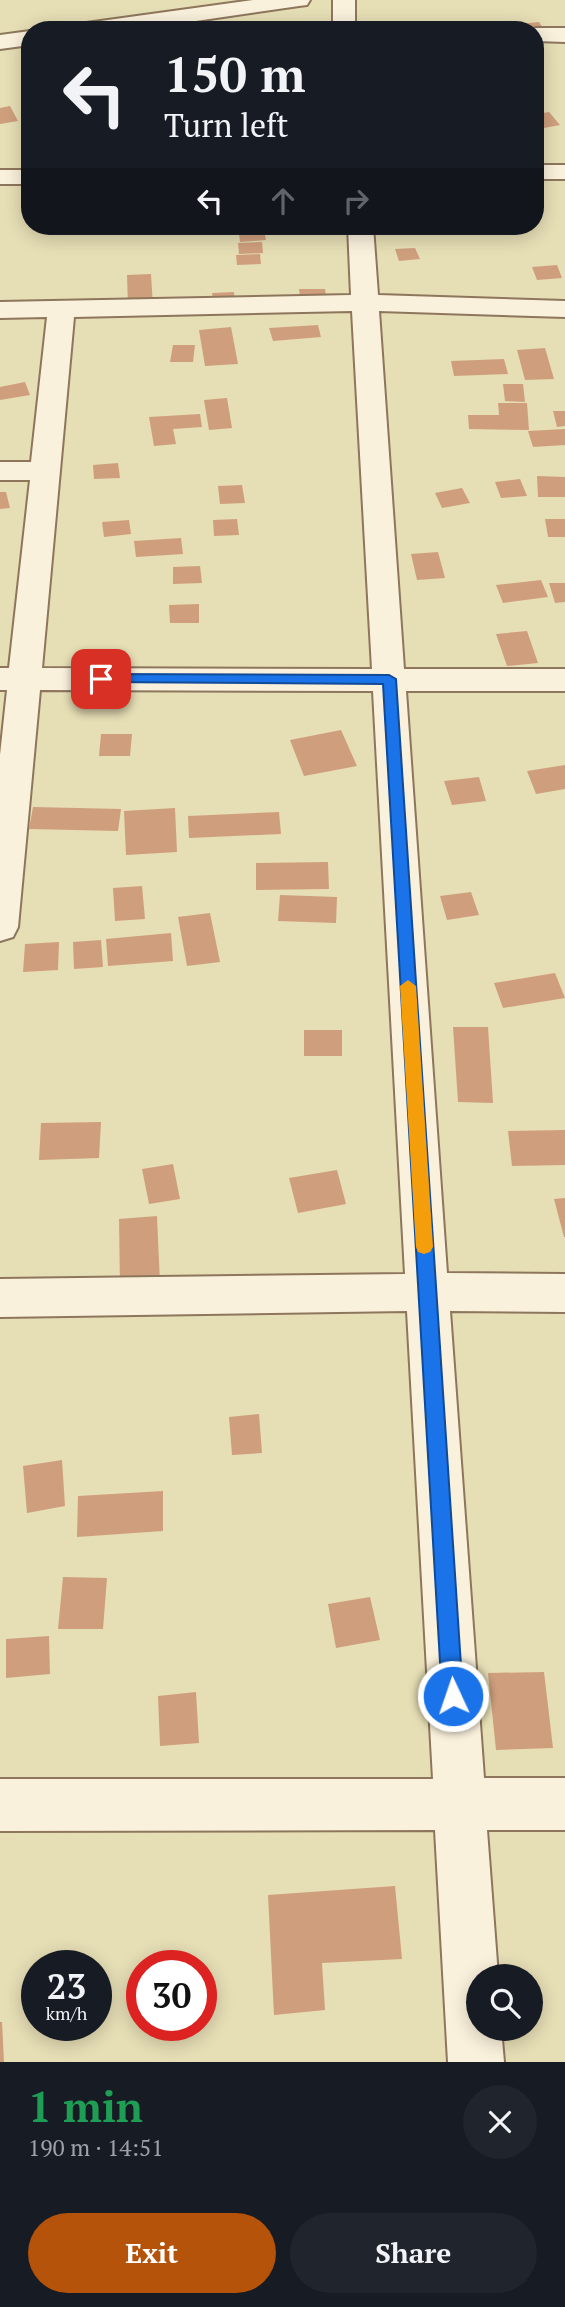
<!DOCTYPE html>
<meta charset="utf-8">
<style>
:root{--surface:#171b24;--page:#20242c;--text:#f1f3f6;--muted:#9ea1a6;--accent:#b45309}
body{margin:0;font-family:"PT Serif",serif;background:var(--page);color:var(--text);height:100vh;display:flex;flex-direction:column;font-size:26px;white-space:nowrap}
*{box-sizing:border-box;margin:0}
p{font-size:23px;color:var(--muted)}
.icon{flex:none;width:38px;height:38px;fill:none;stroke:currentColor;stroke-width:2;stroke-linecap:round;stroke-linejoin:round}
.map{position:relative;height:2062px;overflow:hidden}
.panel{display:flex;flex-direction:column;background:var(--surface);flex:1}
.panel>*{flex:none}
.guide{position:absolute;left:21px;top:21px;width:523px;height:214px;border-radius:28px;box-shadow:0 4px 18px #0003;background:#171b24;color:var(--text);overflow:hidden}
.buttons{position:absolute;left:466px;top:1964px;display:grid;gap:14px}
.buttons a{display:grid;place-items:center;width:77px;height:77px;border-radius:50%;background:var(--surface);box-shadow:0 4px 18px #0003;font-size:35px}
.speed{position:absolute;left:21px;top:1950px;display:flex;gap:14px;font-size:35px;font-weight:700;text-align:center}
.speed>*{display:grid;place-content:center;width:91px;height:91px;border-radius:50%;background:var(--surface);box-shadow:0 4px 18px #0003;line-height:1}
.speed small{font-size:18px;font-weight:400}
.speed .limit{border:10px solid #d22;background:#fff;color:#111}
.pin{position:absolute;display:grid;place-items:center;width:60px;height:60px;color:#fff;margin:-30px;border-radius:14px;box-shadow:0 4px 10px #0006}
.me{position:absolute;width:77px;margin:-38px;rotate:357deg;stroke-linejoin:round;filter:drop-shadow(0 0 5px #0008)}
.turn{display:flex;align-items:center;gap:24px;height:147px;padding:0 28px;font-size:32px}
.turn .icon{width:91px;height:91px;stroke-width:2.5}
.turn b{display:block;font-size:49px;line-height:60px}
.lanes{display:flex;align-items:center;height:66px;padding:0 28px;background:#0003;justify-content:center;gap:35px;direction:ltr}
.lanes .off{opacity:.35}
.round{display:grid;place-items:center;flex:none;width:74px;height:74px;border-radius:37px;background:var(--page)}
.head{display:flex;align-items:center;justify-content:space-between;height:119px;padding:0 28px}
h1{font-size:42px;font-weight:600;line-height:52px;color:#1e9e55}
.primary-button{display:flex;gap:14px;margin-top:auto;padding:14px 28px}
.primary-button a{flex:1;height:80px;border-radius:42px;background:var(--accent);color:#fff;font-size:28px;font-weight:600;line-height:80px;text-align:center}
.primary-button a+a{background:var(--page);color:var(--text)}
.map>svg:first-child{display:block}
.farmland{fill:#e6deb5;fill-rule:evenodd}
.building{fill:#cf9f7d}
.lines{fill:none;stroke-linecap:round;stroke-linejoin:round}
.minor-casing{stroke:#8d765c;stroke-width:4}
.minor{fill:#faf1dc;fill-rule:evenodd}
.route{fill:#1a73e8;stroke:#114b97;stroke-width:2}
.slow{fill:#f59e0b}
</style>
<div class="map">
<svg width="565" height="2062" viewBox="0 0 565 2062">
<rect width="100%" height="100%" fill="#f0e4c8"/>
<!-- farmland -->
<path class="farmland" d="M 0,0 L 565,0 L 565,2062 L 0,2062 ZM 30,30 L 536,30 L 536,226 L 30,226 ZM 37,1965 L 96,1965 L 96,2025 L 37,2025 ZM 142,1965 L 201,1965 L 201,2025 L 142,2025 ZM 478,1976 L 530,1976 L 530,2028 L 478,2028 Z"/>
<!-- building -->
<path class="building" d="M 539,22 L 545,31 L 523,30 L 519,24 Z
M 10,106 L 18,121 L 0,124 L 0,108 Z
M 549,112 L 560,125 L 544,128 L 536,117 L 536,114 Z
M 238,226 L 263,226 L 266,240 L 240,242 Z
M 262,242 L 263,253 L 239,254 L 238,243 Z
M 415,248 L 420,259 L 399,261 L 395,249 Z
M 260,254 L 261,264 L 237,265 L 236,255 Z
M 557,265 L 562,278 L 537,280 L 532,267 Z
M 151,274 L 153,306 L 128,307 L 127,275 Z
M 299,289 L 325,289 L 327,303 L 301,304 Z
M 234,292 L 235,305 L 214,306 L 212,293 Z
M 318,325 L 321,337 L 273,341 L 269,328 Z
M 231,327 L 238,364 L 205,366 L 199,330 Z
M 173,345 L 195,345 L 193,362 L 170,362 Z
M 545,348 L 554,379 L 525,380 L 517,350 Z
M 504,359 L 508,374 L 454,376 L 451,361 Z
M 25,382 L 30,395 L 0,400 L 0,387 Z
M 503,384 L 523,384 L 525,402 L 505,401 Z
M 227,398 L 232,428 L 209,430 L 204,400 Z
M 498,403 L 527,403 L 529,430 L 469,429 L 468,415 L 499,415 Z
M 553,411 L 565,411 L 565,426 L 557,427 Z
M 200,414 L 202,427 L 173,429 L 176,444 L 154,446 L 149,417 Z
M 565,429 L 565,445 L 533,447 L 528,431 Z
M 118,463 L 120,478 L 94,479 L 93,465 Z
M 537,476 L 565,477 L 565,497 L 538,497 Z
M 520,479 L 527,496 L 501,498 L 495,482 Z
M 242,485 L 245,503 L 220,504 L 218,486 Z
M 462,488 L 470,503 L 442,508 L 435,493 Z
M 0,492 L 6,492 L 10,508 L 0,509 Z
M 237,519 L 239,535 L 214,536 L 213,520 Z
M 545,519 L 565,519 L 565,537 L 548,537 Z
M 129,520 L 131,534 L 104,537 L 102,522 Z
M 181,538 L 183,554 L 136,557 L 134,541 Z
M 438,552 L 445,578 L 417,580 L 411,554 Z
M 200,566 L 202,583 L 173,584 L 173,567 Z
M 541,580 L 548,597 L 503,603 L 496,585 Z
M 549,583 L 565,583 L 565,602 L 555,603 Z
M 199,604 L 199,623 L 170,623 L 169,605 Z
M 527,631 L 538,663 L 507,666 L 496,634 Z
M 341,730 L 357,766 L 304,776 L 290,740 Z
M 101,734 L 132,734 L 130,756 L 99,756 Z
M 565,765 L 565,789 L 536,794 L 527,771 Z
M 479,777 L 486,801 L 452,805 L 444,781 Z
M 33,807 L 121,809 L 118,831 L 29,829 Z
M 175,808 L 177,852 L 126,855 L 124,811 Z
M 279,812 L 281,834 L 189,838 L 188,816 Z
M 328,862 L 329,889 L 256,890 L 256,863 Z
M 142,886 L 145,919 L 115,921 L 113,888 Z
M 471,892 L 479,915 L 447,920 L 440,896 Z
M 280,895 L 337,897 L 336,923 L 278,921 Z
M 210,913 L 220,962 L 187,966 L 178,917 Z
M 171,933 L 173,961 L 108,966 L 106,939 Z
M 101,940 L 103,967 L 74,969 L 73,942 Z
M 59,942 L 58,970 L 23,972 L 25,944 Z
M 555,973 L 565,998 L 503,1008 L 494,983 Z
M 453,1027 L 488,1027 L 493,1103 L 458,1102 Z
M 304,1030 L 342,1030 L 342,1056 L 304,1056 Z
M 101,1122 L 99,1158 L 39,1160 L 41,1123 Z
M 565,1130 L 565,1165 L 512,1166 L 508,1131 Z
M 173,1164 L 180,1199 L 149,1204 L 142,1169 Z
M 337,1170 L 346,1204 L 298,1213 L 289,1178 Z
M 565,1198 L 565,1237 L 564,1237 L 554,1199 Z
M 157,1216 L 160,1283 L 120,1286 L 119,1219 Z
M 259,1414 L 262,1453 L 232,1455 L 229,1417 Z
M 62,1460 L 65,1506 L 27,1513 L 23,1466 Z
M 163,1491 L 163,1531 L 77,1537 L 78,1496 Z
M 63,1577 L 107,1578 L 103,1629 L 58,1629 Z
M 370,1597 L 380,1640 L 336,1648 L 328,1604 Z
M 49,1636 L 50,1674 L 6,1678 L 6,1639 Z
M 544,1672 L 553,1748 L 496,1750 L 488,1673 Z
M 196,1692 L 199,1743 L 160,1746 L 158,1696 Z
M 395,1886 L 402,1959 L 322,1963 L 325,2010 L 274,2015 L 268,1895 Z
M 0,2022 L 2,2022 L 4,2062 L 0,2062 Z"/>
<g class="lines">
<defs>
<path id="minor" d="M 253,0 L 310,0 L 307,5 L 299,6 L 134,30 L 75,30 L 78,25 L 86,23 Z
M 333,0 L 355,0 L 355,30 L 333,30 Z
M 536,28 L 565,28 L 565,42 L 536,41 L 536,30 L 531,30 Z
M 30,31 L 30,45 L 0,49 L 0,35 Z
M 536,165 L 565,165 L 565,179 L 536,179 Z
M 0,170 L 30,170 L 30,184 L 0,184 Z
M 348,226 L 373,226 L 378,295 L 565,301 L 565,317 L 379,311 L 404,669 L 565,669 L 565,691 L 406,691 L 447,1273 L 565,1274 L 565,1312 L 450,1311 L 484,1778 L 565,1778 L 565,1830 L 487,1830 L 498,1976 L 478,1976 L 478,2028 L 501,2028 L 504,2062 L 448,2062 L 435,1830 L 0,1831 L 0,1779 L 433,1779 L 407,1311 L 0,1317 L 0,1279 L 405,1274 L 373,691 L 40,690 L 18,927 L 13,937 L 0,941 L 0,755 L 7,690 L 0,690 L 0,668 L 9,668 L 30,480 L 0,480 L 0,462 L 31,462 L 47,317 L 0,318 L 0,302 L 351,295 ZM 352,311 L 372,669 L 42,668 L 74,317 Z"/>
</defs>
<!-- minor casing -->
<use href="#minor" class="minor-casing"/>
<!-- minor -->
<use href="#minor" class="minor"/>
</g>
<!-- route -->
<path class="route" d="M 101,674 L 389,675 L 396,679 L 463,1696 L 460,1704 L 453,1707 L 445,1704 L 442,1696 L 383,684 L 96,682 L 96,676 Z"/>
<!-- slow -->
<path class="slow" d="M 408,980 L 416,986 L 433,1247 L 430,1252 L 424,1254 L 418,1252 L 416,1247 L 400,986 Z"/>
</svg>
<div class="buttons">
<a><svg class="icon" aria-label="search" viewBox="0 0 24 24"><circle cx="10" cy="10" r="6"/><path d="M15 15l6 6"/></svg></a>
</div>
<div class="speed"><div>23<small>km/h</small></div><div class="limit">30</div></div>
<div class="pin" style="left:101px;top:679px;background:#d93025"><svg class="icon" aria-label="arrive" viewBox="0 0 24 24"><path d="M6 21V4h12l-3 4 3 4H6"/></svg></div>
<svg class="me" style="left:453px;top:1696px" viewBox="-20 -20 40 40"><circle r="17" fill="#1a73e8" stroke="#fff" stroke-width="3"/><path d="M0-11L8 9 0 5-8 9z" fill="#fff"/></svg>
<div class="guide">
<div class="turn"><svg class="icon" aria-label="left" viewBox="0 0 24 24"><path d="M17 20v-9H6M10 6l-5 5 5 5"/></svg><div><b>150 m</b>Turn left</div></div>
<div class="lanes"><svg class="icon" aria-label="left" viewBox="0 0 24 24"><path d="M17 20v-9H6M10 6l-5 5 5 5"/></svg><svg class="icon off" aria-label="ahead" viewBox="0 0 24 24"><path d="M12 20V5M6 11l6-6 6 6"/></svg><svg class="icon off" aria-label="right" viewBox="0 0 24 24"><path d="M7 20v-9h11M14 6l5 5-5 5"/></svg></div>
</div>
</div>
<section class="panel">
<div class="head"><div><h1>1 min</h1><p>190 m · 14:51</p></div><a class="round"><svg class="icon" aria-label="close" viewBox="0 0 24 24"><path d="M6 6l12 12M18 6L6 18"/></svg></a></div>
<div class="primary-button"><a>Exit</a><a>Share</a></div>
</section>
